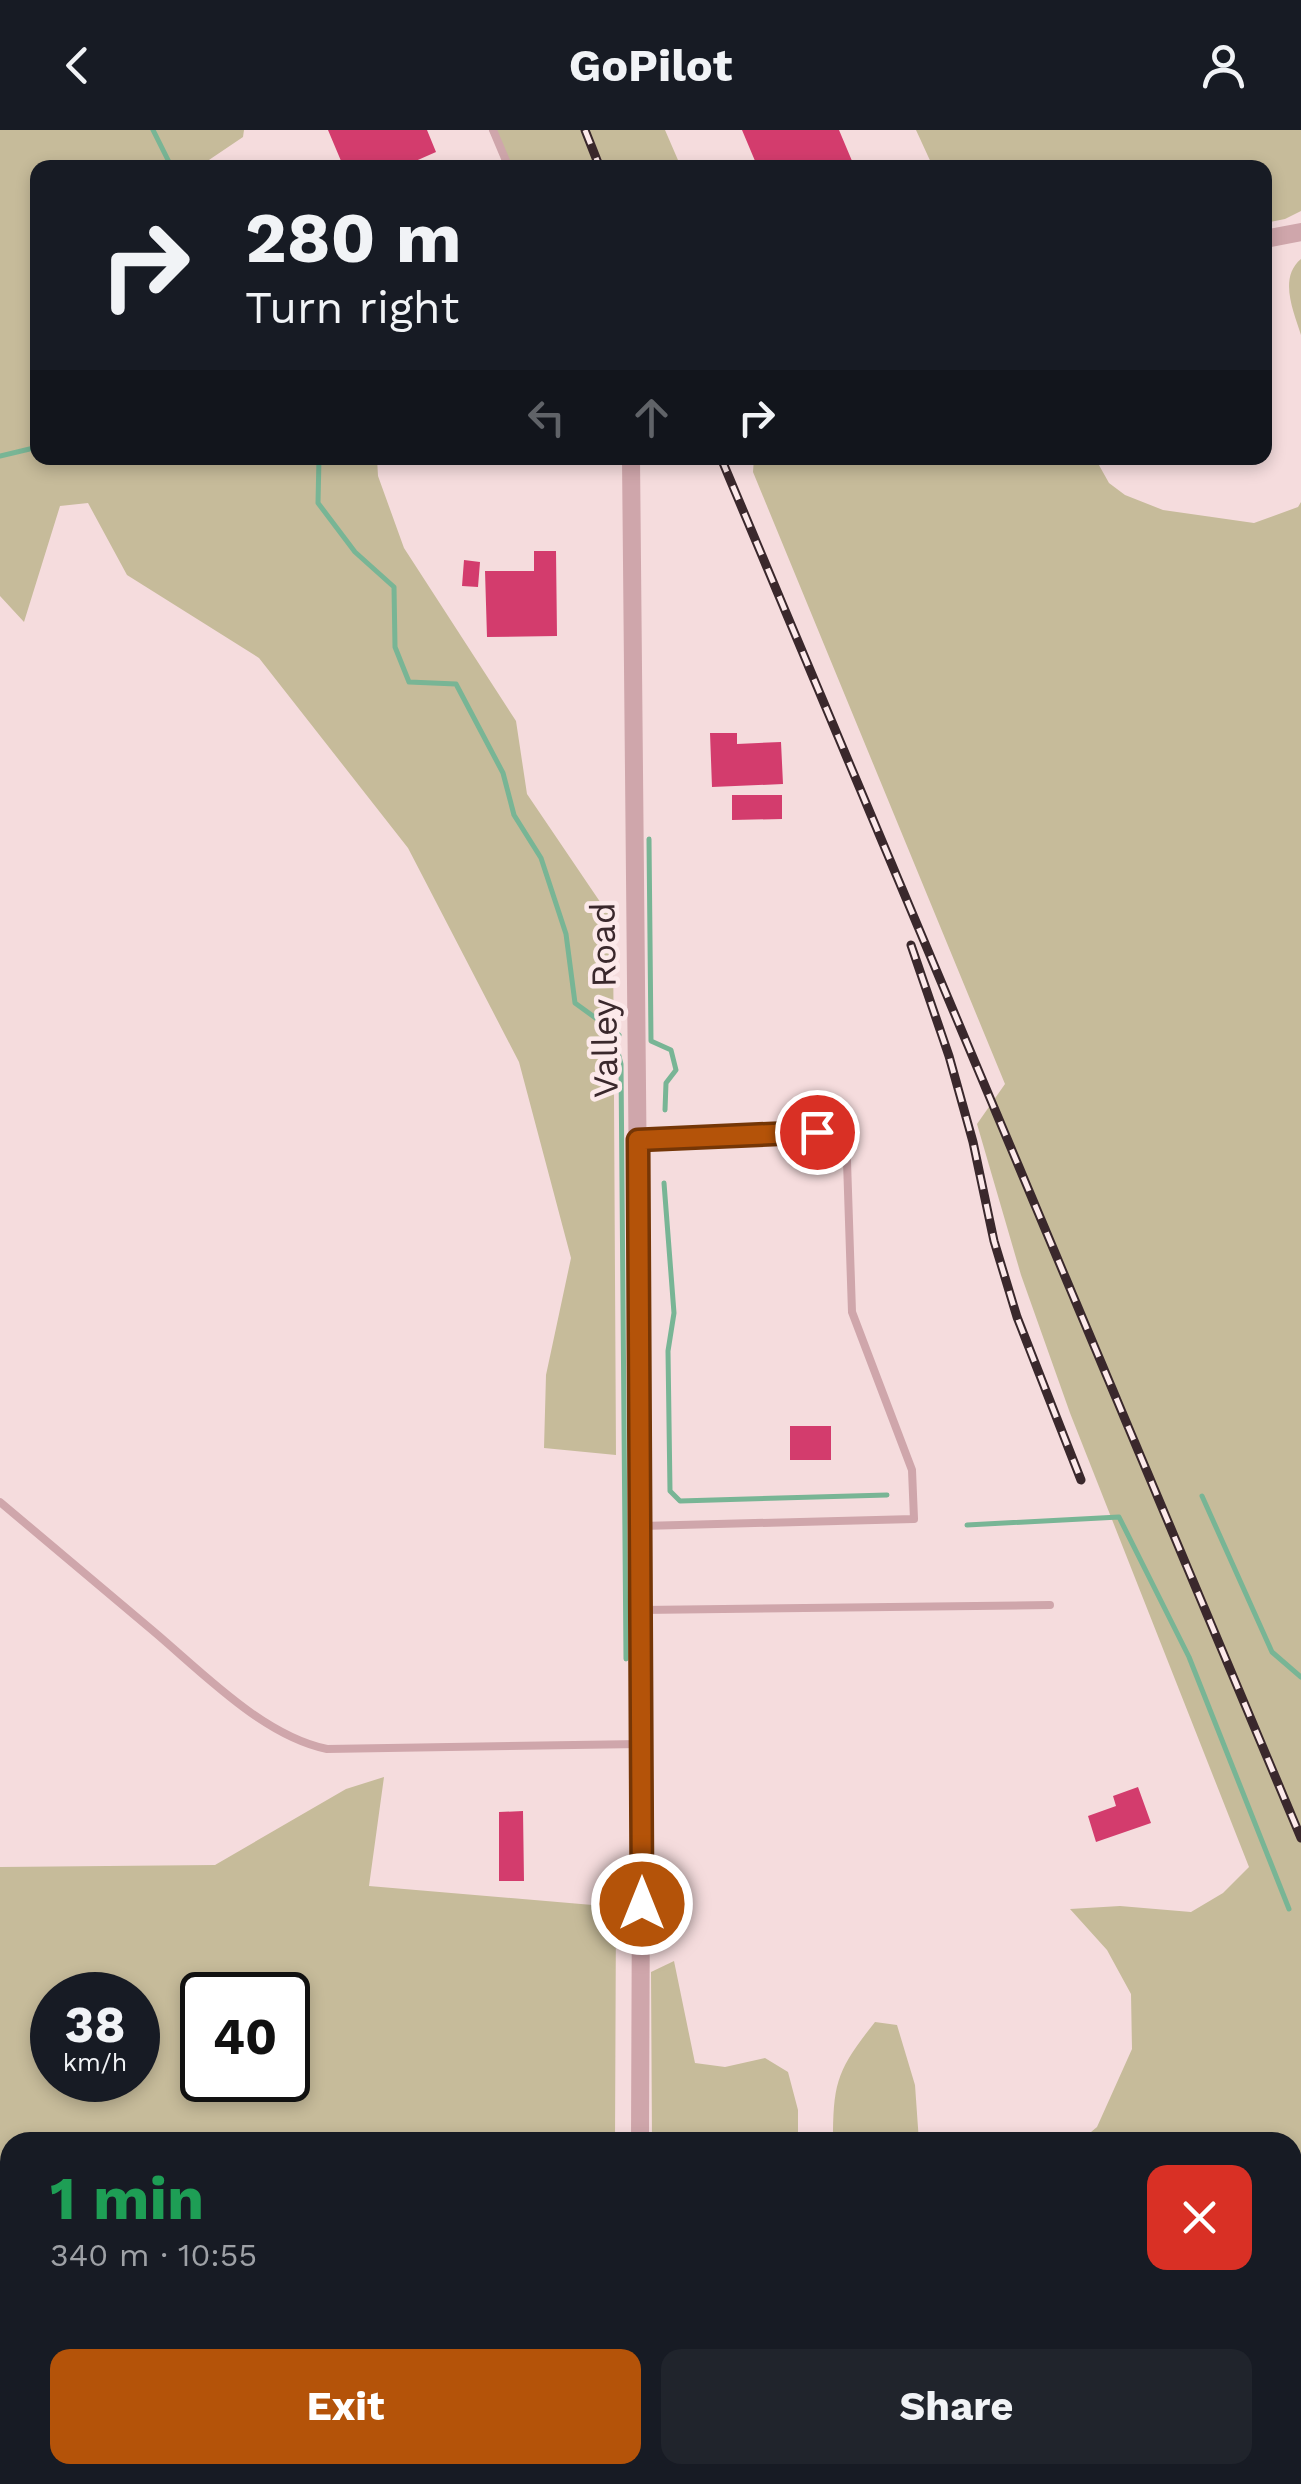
<!DOCTYPE html>
<meta charset="utf-8">
<style>
:root{--surface:#171b24;--page:#20242c;--text:#f1f3f6;--muted:#9ea1a6;--accent:#b45309}
body{margin:0;font-family:"Work Sans",sans-serif;background:var(--page);color:var(--text);height:100vh;display:flex;flex-direction:column;font-size:38px;white-space:nowrap}
*{box-sizing:border-box;margin:0}
p{font-size:32px;color:var(--muted)}
.icon{flex:none;width:55px;height:55px;fill:none;stroke:currentColor;stroke-width:2;stroke-linecap:round;stroke-linejoin:round}
.map{position:relative;flex:1;overflow:hidden}
.side{position:absolute;left:0px;top:2002px;width:1302px;height:352px;display:flex;flex-direction:column;background:var(--surface);border-radius:30px 30px 0 0;box-shadow:0 5px 15px #0003}
.side>*{flex:none}
.banner{position:absolute;left:30px;top:30px;width:1242px;height:305px;border-radius:20px;box-shadow:0 5px 15px #0003;background:#171b24;color:var(--text);overflow:hidden}
.speed{position:absolute;left:30px;top:1842px;display:flex;gap:20px;font-size:50px;font-weight:700;text-align:center}
.speed>*{display:grid;place-content:center;width:130px;height:130px;border-radius:50%;background:var(--surface);box-shadow:0 5px 15px #0003;line-height:1}
.speed small{font-size:25px;font-weight:400}
.speed .limit{border:5px solid #111;border-radius:15px;background:#fff;color:#111}
.pin{position:absolute;display:grid;place-items:center;width:85px;height:85px;color:#fff;margin:-42px;border:5px solid #fff;border-radius:50%;box-shadow:0 2px 10px #0007}
.me{position:absolute;width:110px;margin:-55px;rotate:0deg;stroke-linejoin:round;filter:drop-shadow(0 0 8px #0008)}
.turn{display:flex;align-items:center;gap:35px;height:210px;padding:0 50px;font-size:45px}
.turn .icon{width:130px;height:130px;stroke-width:2.5}
.turn b{display:block;font-size:70px;line-height:85px}
.lanes{display:flex;align-items:center;height:95px;padding:0 50px;background:#0003;justify-content:center;gap:50px;direction:ltr}
.lanes .off{opacity:.35}
.round{display:grid;place-items:center;flex:none;width:105px;height:105px;border-radius:20px;background:var(--page)}
.summary{display:flex;align-items:center;justify-content:space-between;height:170px;padding:0 50px}
h1{font-size:60px;font-weight:700;line-height:75px;color:#1e9e55}
.cta{display:flex;gap:20px;margin-top:auto;padding:20px 50px}
.cta a{flex:1;height:115px;border-radius:20px;background:var(--accent);color:#fff;font-size:40px;font-weight:700;line-height:115px;text-align:center}
.cta a+a{background:var(--page);color:var(--text)}
header{display:flex;justify-content:space-between;align-items:center;height:130px;padding:0 50px;background:var(--surface);font-size:45px;font-weight:700}
.map>svg:first-child{display:block}
.green{fill:#c6bb9a;fill-rule:evenodd}
.lines{fill:none;stroke-linecap:round;stroke-linejoin:round}
.stream{stroke:#78b595;stroke-width:5}
.building{fill:#d33c6d}
.service{stroke:#cfa6ab;stroke-width:8}
.tertiary{stroke:#cfa6ab;stroke-width:18}
.rail-casing{stroke:#3a282c;stroke-width:9}
.rail{stroke:#fce9ea;stroke-width:5;stroke-dasharray:15;stroke-linecap:butt}
.route-casing{stroke:#753606;stroke-width:25}
.route{stroke:#b45309;stroke-width:18}
.labels{text-anchor:middle;dominant-baseline:central;stroke-width:9;stroke-linejoin:round;paint-order:stroke}
.street-label{font-size:35px;fill:#3a282c;stroke:#fce9ea}
</style>
<header><svg class="icon" aria-label="back" viewBox="0 0 24 24"><path d="M15 5l-7 7 7 7"/></svg>GoPilot<svg class="icon" aria-label="person" viewBox="0 0 24 24"><circle cx="12" cy="8" r="4"/><path d="M4 21q1-7 8-7t8 7"/></svg></header>
<div class="map">
<svg width="1301" height="2354" viewBox="0 0 1301 2354">
<rect width="100%" height="100%" fill="#f5dcdd"/>
<!-- green -->
<path class="green" d="M 0,0 L 244,0 L 243,7 L 203,34 L 204,37 L 38,38 L 38,328 L 377,328 L 378,346 L 404,418 L 516,591 L 527,664 L 613,791 L 616,1325 L 544,1318 L 546,1245 L 571,1128 L 519,932 L 408,718 L 259,528 L 127,445 L 88,373 L 60,376 L 24,492 L 0,466 Z
M 489,0 L 665,0 L 681,37 L 507,37 Z
M 916,0 L 1301,0 L 1301,81 L 1285,89 L 1265,93 L 1265,38 L 933,37 Z
M 1301,129 L 1301,205 C 1294,182 1278,148 1301,129 Z
M 754,328 L 1095,328 L 1109,353 L 1125,365 L 1163,380 L 1254,393 L 1298,377 L 1301,372 L 1301,2354 L 652,2354 L 652,2345 L 1292,2345 L 1292,2012 L 1079,2012 L 1097,1997 L 1132,1919 L 1131,1864 L 1107,1820 L 1070,1779 L 1120,1776 L 1191,1782 L 1223,1763 L 1249,1737 L 1070,1283 L 1021,1145 L 977,994 L 1005,954 L 753,342 Z
M 384,1647 L 369,1756 L 616,1777 L 615,2012 L 10,2012 L 10,2345 L 613,2345 L 613,2354 L 0,2354 L 0,1737 L 215,1735 L 346,1659 ZM 52,1865 L 138,1865 L 138,1950 L 52,1950 ZM 202,1865 L 288,1865 L 288,1950 L 202,1950 Z
M 674,1831 L 695,1933 L 725,1937 L 765,1928 L 788,1942 L 798,1980 L 798,2012 L 652,2012 L 651,1842 Z
M 875,1892 L 897,1895 L 915,1955 L 919,2012 L 833,2012 C 833,1952 837,1940 875,1892 Z"/>
<g class="lines">
<!-- stream -->
<path class="stream" d="M 153,0 L 172,38
M 0,326 L 38,317
M 319,328 L 318,373 L 355,422 L 394,457 L 395,517 L 409,552 L 456,554 L 503,643 L 514,685 L 541,728 L 566,804 L 575,873 L 619,905
M 649,709 L 651,911 L 671,920 L 676,940 L 666,953 L 665,980
M 613,903 L 621,934 L 626,1529
M 664,1053 L 674,1183 L 668,1221 L 670,1361 L 680,1371 L 887,1365
M 1202,1366 L 1272,1522 L 1301,1547
M 967,1395 L 1119,1387 L 1189,1527 L 1289,1779"/>
</g>
<!-- building -->
<path class="building" d="M 328,0 L 427,0 L 436,22 L 411,33 L 413,38 L 344,38 Z
M 742,0 L 839,0 L 855,38 L 758,38 Z
M 534,421 L 556,421 L 557,506 L 487,507 L 485,441 L 534,441 Z
M 464,430 L 480,432 L 478,457 L 462,456 Z
M 710,603 L 737,603 L 737,614 L 781,612 L 783,654 L 712,657 Z
M 732,665 L 782,665 L 782,689 L 732,690 Z
M 790,1296 L 831,1296 L 831,1330 L 790,1330 Z
M 1138,1657 L 1151,1693 L 1096,1712 L 1088,1686 L 1116,1676 L 1113,1666 Z
M 523,1681 L 524,1751 L 499,1751 L 499,1682 Z"/>
<g class="lines">
<!-- service -->
<path class="service" d="M 493,0 L 509,38
M 638,1010 L 846,1001 L 852,1182 L 912,1340 L 914,1389 L 642,1396
M 0,1372 C 51,1415 102,1458 152,1500 C 202,1542 263,1606 327,1619 L 640,1614
M 642,1480 L 1050,1475"/>
<!-- tertiary -->
<path class="tertiary" d="M 1265,109 L 1301,102
M 631,328 L 642,1480 L 640,2012
M 640,2354 L 640,2345"/>
<defs>
<path id="rail" d="M 585,0 L 600,38
M 721,328 L 1301,1708
M 911,815 L 949,926 L 973,1012 L 994,1111 L 1017,1187 L 1081,1350"/>
</defs>
<!-- rail casing -->
<use href="#rail" class="rail-casing"/>
<!-- rail -->
<use href="#rail" class="rail"/>
</g>
<g class="lines">
<defs>
<path id="route" d="M 642,1774 L 638,1010 L 817,1002"/>
</defs>
<!-- route casing -->
<use href="#route" class="route-casing"/>
<!-- route -->
<use href="#route" class="route"/>
</g>
<g class="labels">
<!-- street labels -->
<g class="street-label">
<text transform="translate(604 870) rotate(-91)">Valley Road</text>
</g>
</g>
</svg>
<div class="speed"><div>38<small>km/h</small></div><div class="limit">40</div></div>
<div class="pin" style="left:817px;top:1002px;background:#d93025"><svg class="icon" aria-label="arrive" viewBox="0 0 24 24"><path d="M6 21V4h12l-3 4 3 4H6"/></svg></div>
<svg class="me" style="left:642px;top:1774px" viewBox="-20 -20 40 40"><circle r="17" fill="#b45309" stroke="#fff" stroke-width="3"/><path d="M0-11L8 9 0 5-8 9z" fill="#fff"/></svg>
<div class="banner">
<div class="turn"><svg class="icon" aria-label="right" viewBox="0 0 24 24"><path d="M7 20v-9h11M14 6l5 5-5 5"/></svg><div><b>280 m</b>Turn right</div></div>
<div class="lanes"><svg class="icon off" aria-label="left" viewBox="0 0 24 24"><path d="M17 20v-9H6M10 6l-5 5 5 5"/></svg><svg class="icon off" aria-label="ahead" viewBox="0 0 24 24"><path d="M12 20V5M6 11l6-6 6 6"/></svg><svg class="icon" aria-label="right" viewBox="0 0 24 24"><path d="M7 20v-9h11M14 6l5 5-5 5"/></svg></div>
</div>
<section class="side">
<div class="summary"><div><h1>1 min</h1><p>340 m · 10:55</p></div><a class="round" style="background:#d93025;color:#fff"><svg class="icon" aria-label="close" viewBox="0 0 24 24"><path d="M6 6l12 12M18 6L6 18"/></svg></a></div>
<div class="cta"><a>Exit</a><a>Share</a></div>
</section>
</div>
